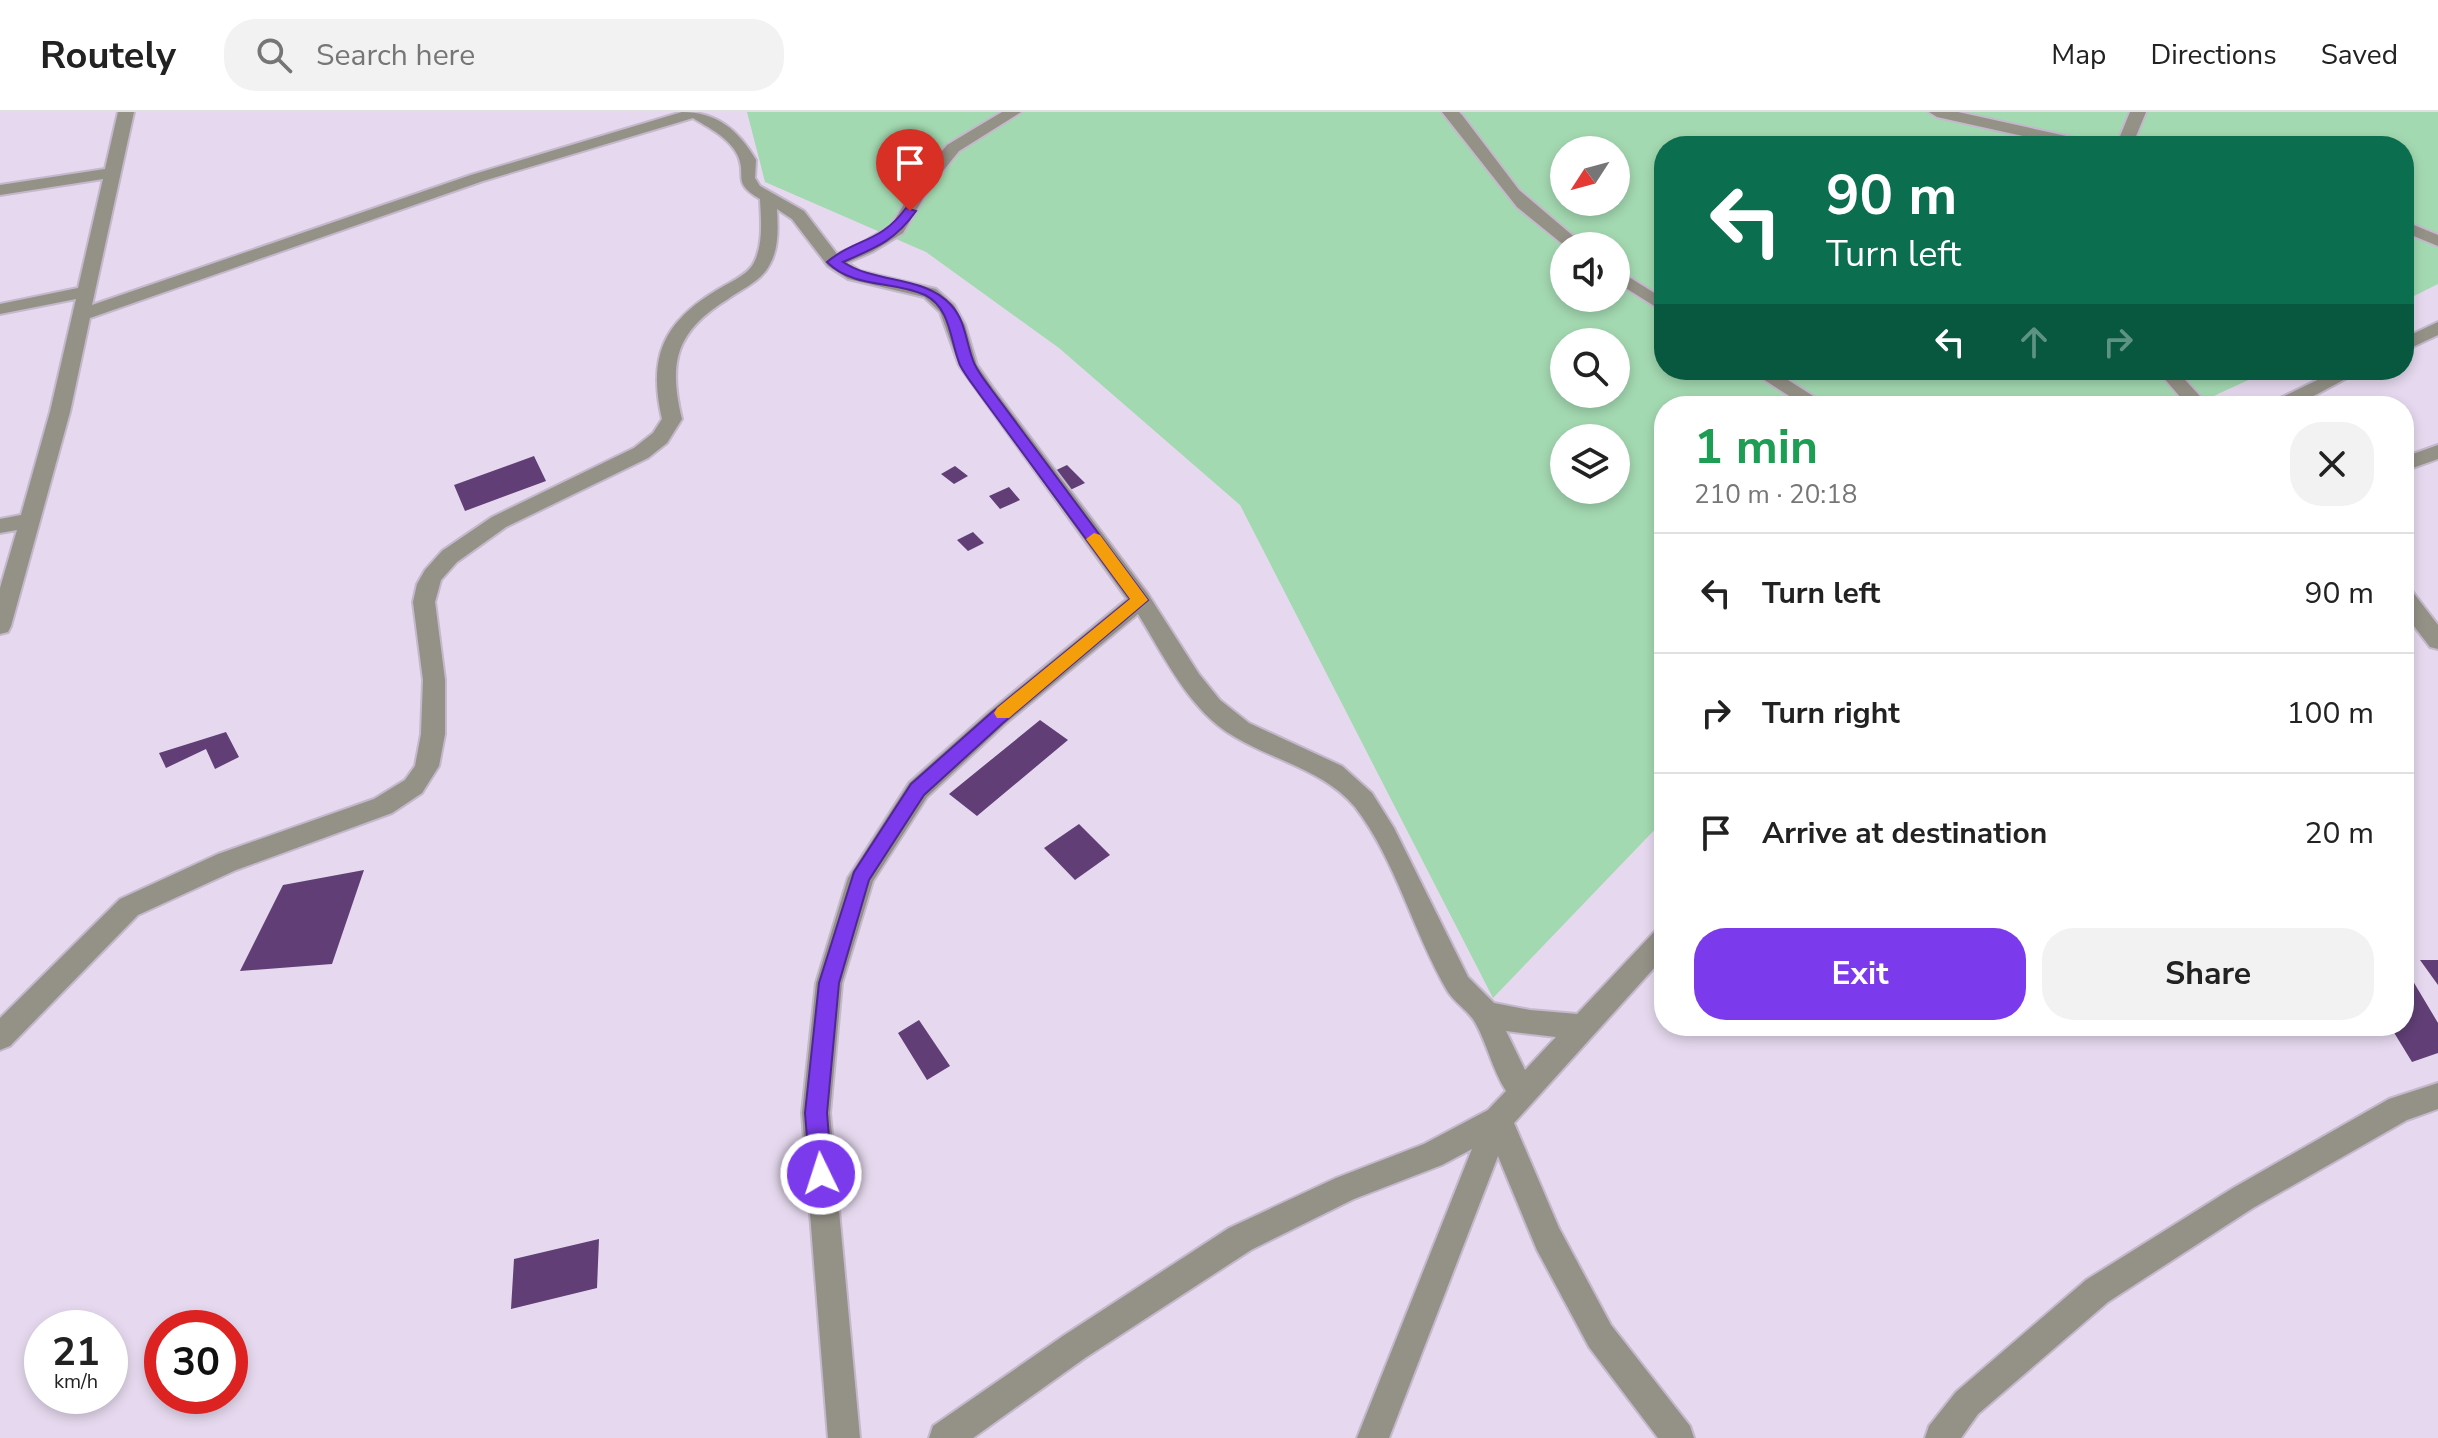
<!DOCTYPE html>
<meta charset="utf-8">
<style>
:root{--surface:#fff;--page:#f2f2f2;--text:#222;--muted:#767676;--line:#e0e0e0;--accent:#7c3aed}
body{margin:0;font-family:"Nunito Sans",sans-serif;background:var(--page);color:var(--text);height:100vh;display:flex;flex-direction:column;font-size:30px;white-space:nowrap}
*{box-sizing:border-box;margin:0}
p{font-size:26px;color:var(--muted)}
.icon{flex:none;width:44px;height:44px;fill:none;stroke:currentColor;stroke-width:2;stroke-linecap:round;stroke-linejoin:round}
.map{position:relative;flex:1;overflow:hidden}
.drawer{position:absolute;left:1654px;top:284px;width:760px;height:640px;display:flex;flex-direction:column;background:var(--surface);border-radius:32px;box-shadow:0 4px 12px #0003}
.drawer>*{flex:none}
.hud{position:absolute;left:1654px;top:24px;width:760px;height:244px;border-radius:32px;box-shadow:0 4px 12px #0003;background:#0b6e4f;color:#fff;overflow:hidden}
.needle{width:52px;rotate:234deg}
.controls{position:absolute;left:1550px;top:24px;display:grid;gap:16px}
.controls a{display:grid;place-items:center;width:80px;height:80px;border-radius:50%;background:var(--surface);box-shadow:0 4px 12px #0003;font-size:40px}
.speed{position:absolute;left:24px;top:1198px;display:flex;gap:16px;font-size:40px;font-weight:700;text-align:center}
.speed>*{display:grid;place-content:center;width:104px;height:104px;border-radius:50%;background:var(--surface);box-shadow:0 4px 12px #0003;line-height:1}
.speed small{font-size:20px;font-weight:400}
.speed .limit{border:12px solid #d22;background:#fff;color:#111}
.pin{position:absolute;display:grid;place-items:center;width:68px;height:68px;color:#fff;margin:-82px -34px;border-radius:50% 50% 50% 0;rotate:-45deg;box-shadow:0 0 8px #0007}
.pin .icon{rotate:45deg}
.me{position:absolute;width:88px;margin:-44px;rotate:356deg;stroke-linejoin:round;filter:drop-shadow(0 0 6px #0008)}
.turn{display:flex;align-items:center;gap:28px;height:168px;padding:0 40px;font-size:36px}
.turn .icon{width:104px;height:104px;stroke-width:2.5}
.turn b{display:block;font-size:56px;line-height:68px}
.lanes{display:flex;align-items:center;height:76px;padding:0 40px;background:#0003;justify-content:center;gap:40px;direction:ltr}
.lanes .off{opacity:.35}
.round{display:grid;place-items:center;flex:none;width:84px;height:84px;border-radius:32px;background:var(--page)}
.overview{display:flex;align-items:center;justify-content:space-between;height:136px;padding:0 40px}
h1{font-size:48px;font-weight:700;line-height:60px;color:#1e9e55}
.button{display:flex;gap:16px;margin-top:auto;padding:16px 40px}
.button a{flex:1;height:92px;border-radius:32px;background:var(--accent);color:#fff;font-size:32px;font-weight:700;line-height:92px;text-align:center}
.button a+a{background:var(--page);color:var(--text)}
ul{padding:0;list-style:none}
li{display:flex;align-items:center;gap:24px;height:120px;padding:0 40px;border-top:2px solid var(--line)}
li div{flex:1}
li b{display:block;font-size:30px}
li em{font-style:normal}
header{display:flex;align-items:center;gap:48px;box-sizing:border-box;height:112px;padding:0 40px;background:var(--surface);border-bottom:2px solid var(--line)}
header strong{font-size:38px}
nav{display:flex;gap:44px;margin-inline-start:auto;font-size:28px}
.search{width:560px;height:72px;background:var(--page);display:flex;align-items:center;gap:20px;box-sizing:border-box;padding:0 28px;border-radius:32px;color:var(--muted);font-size:30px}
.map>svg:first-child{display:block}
.green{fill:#a3d9b1;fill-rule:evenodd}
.building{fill:#613f76}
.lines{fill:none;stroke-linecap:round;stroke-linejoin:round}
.lane-casing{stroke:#c4b8cc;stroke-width:4}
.street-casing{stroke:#c4b8cc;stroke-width:4}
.lane{fill:#949187;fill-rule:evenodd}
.street{fill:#949187;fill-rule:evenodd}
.route{fill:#7c3aed;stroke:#51269a;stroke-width:2}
.slow{fill:#f59e0b}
</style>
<header>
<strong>Routely</strong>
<div class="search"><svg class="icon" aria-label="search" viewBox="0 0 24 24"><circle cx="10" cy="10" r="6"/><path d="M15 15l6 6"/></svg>Search here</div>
<nav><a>Map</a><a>Directions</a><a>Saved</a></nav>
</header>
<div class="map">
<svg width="2438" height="1326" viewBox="0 0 2438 1326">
<rect width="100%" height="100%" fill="#e6d9ef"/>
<!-- green -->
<path class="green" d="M 747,0 L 2438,0 L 2438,172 L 2404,189 L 2404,34 L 1664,34 L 1664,258 L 2270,258 L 2192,294 L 1664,294 L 1664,708 L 1493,886 L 1240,393 L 1059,236 L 926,140 L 765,70 ZM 1564,38 L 1616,38 L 1616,90 L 1564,90 ZM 1564,134 L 1616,134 L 1616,186 L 1564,186 ZM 1564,230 L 1616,230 L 1616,282 L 1564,282 ZM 1564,326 L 1616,326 L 1616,378 L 1564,378 Z"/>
<!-- building -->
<path class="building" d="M 534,344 L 546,369 L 465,399 L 454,373 Z
M 1067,353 L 1085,371 L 1068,379 L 1050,361 Z
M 955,354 L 968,364 L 954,372 L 941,362 Z
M 1009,375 L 1020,388 L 1000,397 L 989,384 Z
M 973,420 L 984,431 L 968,439 L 957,428 Z
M 1040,608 L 1068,628 L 977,704 L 949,682 Z
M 226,620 L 239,645 L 215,657 L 206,637 L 166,656 L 159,641 Z
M 1079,712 L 1110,743 L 1075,768 L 1044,736 Z
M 364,758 L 332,852 L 240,859 L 283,773 Z
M 2420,848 L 2438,848 L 2438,873 Z
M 2404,854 L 2438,911 L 2438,941 L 2412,950 L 2390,914 L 2404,914 Z
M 919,908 L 950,954 L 927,968 L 898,921 Z
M 599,1127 L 597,1176 L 511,1197 L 514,1147 Z"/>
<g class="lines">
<defs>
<path id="lane" d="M 1002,0 L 1021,0 L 959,39 L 930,75 L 903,121 L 872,140 L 840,154 L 828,154 L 825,150 L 828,146 L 860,132 L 891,114 L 917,70 L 947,33 Z
M 1442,0 L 1459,0 L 1462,3 L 1519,78 L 1585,134 L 1565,134 L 1517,95 Z
M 1929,0 L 1958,0 L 2089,29 L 2097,34 L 2068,34 L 1937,5 Z
M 2130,0 L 2146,0 L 2132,34 L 2116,34 Z
M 2404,109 L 2438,123 L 2438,134 L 2404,120 Z
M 1616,157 L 1664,187 L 1664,200 L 1616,170 Z
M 1749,258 L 1772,258 L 1829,294 L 1805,294 Z
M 2157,258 L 2176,258 L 2209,294 L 2188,294 Z"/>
<path id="street" d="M 118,0 L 134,0 L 92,193 L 471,63 L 682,0 C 716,0 738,17 756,48 L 755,66 L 760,74 L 804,99 L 840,146 L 860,159 L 936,177 L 954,193 L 965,213 L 977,253 L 993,276 L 1148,482 L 1199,562 L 1220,588 L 1249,611 L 1342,654 L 1372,681 L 1394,716 L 1468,865 L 1494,891 L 1530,898 L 1577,902 L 1655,819 L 1664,815 L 1664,845 L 1514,1011 L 1559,1116 L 1611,1213 L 1690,1314 L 1694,1326 L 1658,1326 L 1589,1235 L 1537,1138 L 1498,1044 L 1389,1326 L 1357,1326 L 1472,1037 L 1442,1053 L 1354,1087 L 1251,1138 L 1085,1246 L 973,1326 L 929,1326 L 933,1314 L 1063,1224 L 1229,1116 L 1336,1066 L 1424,1032 L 1488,998 L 1506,979 C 1492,957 1488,934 1476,912 C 1470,900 1456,892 1448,880 C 1414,823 1396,748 1355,695 C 1324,658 1275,649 1235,625 C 1190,600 1164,544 1138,502 L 1005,612 L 927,685 L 873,769 L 842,871 L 830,1001 L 860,1326 L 828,1326 L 802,1001 L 816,871 L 848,766 L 909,671 L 989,600 L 1127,487 L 959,253 L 940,200 L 924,185 L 848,167 L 828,154 L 792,107 L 777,97 C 778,115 779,136 770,152 C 761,170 743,176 728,187 C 676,219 668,250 682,307 L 667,331 L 648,346 L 506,415 L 457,450 L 441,468 L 435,490 L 445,568 L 445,622 L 439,654 L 422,681 L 392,701 L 236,758 L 138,803 L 10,934 L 0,938 L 0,906 L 120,787 L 218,742 L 374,687 L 405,668 L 415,654 L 421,622 L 423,568 L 413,490 L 417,472 L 425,458 L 442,439 L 492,405 L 634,336 L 653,321 L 662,307 C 648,246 662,211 717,178 C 728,171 744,165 752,154 C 764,135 761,108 760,87 C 731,70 747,65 738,44 C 730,26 709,16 693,6 L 483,69 L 90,206 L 70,300 L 11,514 L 8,520 L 0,522 L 0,476 L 17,418 L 0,421 L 0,407 L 21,403 L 50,300 L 76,187 L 0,202 L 0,192 L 78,176 L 103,67 L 0,83 L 0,73 L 105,57 ZM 1506,919 L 1556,925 L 1525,958 Z
M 2438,210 L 2438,223 L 2404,239 L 2404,226 Z
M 2338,258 L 2362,258 L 2295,294 L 2269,294 L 2272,290 Z
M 2438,333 L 2438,347 L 2404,359 L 2404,345 Z
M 2404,477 L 2412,479 L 2438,513 L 2438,537 L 2430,535 L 2404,501 Z
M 2438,971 L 2438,997 L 2407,1008 L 2253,1096 L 2108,1190 L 1978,1302 L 1961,1326 L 1925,1326 L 1929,1314 L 1956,1280 L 2086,1168 L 2233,1076 L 2389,987 Z"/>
</defs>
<!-- lane casing -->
<use href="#lane" class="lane-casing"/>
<!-- street casing -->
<use href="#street" class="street-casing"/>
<!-- lane -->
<use href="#lane" class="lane"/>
<!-- street -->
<use href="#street" class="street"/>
</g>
<!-- route -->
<path class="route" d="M 906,96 L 916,99 C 895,129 875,136 843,150 C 876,172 924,163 951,193 C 966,209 966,232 974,251 C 978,260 985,269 991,277 L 1148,488 L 1003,611 L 924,683 L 869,768 L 839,871 L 827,1001 L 832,1062 L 828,1069 L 821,1073 L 813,1069 L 810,1062 L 805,1001 L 819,871 L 854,760 L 911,672 L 991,601 L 1130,487 L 981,284 C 974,274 965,263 960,253 C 950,229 951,196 925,183 C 892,168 854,177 827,150 C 855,126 880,132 906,96 Z"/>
<!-- slow -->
<path class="slow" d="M 1094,421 L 1100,423 L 1148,488 L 1009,606 L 997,606 L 994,601 L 997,596 L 1130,487 L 1086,427 Z"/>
</svg>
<div class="controls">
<a><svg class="needle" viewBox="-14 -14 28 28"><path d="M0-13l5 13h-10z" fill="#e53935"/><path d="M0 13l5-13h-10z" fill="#767676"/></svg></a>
<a><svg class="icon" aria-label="sound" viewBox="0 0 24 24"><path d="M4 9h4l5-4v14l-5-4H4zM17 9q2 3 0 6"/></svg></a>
<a><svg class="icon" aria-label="search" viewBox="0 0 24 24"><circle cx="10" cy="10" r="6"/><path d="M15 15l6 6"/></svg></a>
<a><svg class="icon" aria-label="layers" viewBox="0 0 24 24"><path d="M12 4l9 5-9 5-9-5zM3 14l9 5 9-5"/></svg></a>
</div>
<div class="speed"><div>21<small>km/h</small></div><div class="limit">30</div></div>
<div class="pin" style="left:910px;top:99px;background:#d93025"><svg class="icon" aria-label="arrive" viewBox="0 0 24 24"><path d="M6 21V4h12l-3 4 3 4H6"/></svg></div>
<svg class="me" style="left:821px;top:1062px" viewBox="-20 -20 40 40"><circle r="17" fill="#7c3aed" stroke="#fff" stroke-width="3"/><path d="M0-11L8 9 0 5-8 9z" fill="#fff"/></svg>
<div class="hud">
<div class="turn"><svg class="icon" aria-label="left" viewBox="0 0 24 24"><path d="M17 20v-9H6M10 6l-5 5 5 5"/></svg><div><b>90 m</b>Turn left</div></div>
<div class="lanes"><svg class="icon" aria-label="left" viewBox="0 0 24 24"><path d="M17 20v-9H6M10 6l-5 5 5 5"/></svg><svg class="icon off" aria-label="ahead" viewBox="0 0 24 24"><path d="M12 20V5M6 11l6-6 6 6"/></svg><svg class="icon off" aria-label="right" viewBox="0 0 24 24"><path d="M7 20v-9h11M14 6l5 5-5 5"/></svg></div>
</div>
<section class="drawer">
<div class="overview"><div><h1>1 min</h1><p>210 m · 20:18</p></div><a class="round"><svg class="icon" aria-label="close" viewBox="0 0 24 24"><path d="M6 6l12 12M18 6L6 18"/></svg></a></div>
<ul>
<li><svg class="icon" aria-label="left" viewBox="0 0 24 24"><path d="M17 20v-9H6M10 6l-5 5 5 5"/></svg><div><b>Turn left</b></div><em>90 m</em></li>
<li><svg class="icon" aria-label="right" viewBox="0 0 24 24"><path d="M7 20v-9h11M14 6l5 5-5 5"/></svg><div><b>Turn right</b></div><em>100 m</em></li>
<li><svg class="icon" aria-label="arrive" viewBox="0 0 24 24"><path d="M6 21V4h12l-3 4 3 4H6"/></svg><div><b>Arrive at destination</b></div><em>20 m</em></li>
</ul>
<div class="button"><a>Exit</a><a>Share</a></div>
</section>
</div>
